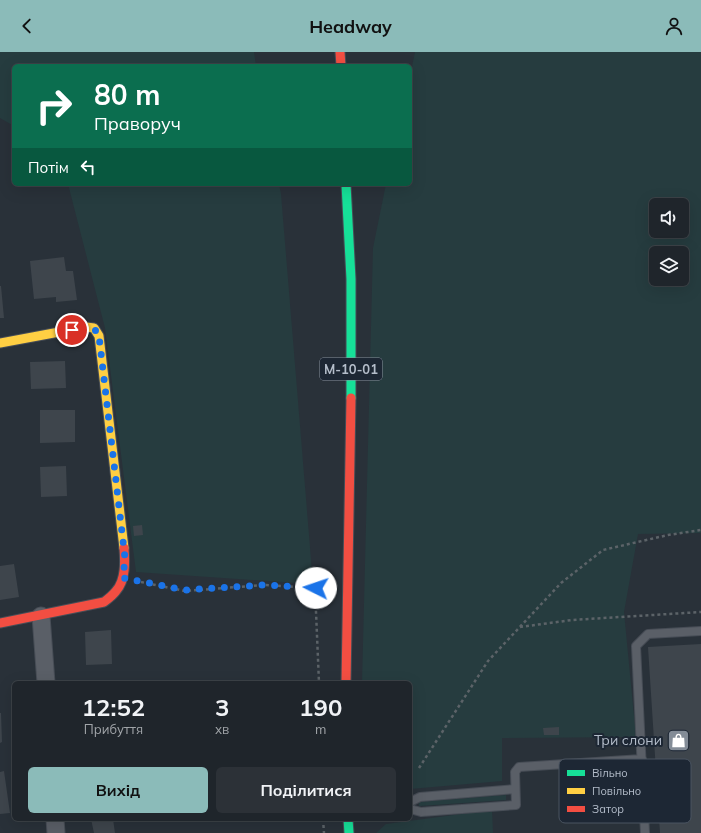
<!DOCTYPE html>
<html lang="uk">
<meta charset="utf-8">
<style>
:root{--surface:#1f252b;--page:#2c3137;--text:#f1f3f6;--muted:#a1a5a9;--line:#3c4247;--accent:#8bbbb9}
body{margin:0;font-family:Mulish,sans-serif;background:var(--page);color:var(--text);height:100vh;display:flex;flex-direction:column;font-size:15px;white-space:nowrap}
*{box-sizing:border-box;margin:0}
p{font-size:13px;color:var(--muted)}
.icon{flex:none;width:22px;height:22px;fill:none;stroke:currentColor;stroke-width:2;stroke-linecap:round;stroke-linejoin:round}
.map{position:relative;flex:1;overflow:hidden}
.details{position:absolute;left:12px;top:629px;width:400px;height:140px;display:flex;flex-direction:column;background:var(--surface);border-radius:6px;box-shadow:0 4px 16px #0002,0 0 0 1px var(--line)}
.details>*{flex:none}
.top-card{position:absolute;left:12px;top:12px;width:400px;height:122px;border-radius:6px;box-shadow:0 4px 16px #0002,0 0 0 1px var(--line);background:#0b6e4f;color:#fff;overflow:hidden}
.fabs{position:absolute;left:649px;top:146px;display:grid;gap:8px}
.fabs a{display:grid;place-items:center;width:40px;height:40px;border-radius:6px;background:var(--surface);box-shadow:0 4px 16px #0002,0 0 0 1px var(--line);font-size:20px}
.pin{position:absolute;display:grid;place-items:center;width:34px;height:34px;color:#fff;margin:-17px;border:2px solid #fff;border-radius:50%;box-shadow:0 1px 4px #0007}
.me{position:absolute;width:44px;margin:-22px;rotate:274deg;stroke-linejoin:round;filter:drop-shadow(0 0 3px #0008)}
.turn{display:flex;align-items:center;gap:14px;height:84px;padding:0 16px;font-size:18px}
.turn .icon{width:52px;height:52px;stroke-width:2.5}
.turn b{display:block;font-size:28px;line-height:34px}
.then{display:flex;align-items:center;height:38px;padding:0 16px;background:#0003;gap:8px;font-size:15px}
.eta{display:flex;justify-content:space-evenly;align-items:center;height:68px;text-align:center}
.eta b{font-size:24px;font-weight:700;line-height:28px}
.button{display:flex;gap:8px;margin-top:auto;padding:8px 16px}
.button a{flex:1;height:46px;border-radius:6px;background:var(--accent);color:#111;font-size:16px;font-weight:700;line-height:46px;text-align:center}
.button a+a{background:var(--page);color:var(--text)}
header{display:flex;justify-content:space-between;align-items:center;height:52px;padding:0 16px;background:var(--accent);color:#111;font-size:18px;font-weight:700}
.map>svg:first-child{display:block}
.green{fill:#263c3f;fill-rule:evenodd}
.building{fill:#3e454c}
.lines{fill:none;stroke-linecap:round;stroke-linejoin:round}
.lane-casing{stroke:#474d56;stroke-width:10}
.street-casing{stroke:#474d56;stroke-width:19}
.fast-casing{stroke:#474d56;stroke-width:11}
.slow-casing{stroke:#474d56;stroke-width:11}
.jam-casing{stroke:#474d56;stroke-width:11}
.path{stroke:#5c6368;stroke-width:2.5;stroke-dasharray:3 3;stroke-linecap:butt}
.lane{stroke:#5a5f67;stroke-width:8}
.street{stroke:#5a5f67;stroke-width:17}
.fast{stroke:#16e098;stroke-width:9}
.slow{stroke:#ffcf43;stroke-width:9}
.jam{stroke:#f24e42;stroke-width:9}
.route{stroke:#1a73e8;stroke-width:7;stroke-dasharray:0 12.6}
.labels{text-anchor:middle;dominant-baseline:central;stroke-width:4;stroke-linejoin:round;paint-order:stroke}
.shield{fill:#1d2734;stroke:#87909d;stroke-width:1}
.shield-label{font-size:13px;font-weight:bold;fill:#b4bdca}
.poi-label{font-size:14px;fill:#b4bdca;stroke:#1d2734;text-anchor:end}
.key{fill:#1d2734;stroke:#4a5461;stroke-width:1}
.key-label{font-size:11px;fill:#b4bdca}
</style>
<header><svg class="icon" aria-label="back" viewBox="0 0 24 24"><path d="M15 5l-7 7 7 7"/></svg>Headway<svg class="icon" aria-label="person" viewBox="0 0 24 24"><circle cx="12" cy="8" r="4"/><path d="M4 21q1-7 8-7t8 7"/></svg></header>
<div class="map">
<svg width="701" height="781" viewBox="0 0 701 781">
<rect width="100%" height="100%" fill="#293139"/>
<!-- green -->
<path class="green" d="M 0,0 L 254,0 L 256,14 L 14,14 L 14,74 L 0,66 Z
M 415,0 L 701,0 L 701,481 L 638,482 L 624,560 L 636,685 L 502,686 L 502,729 L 410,737 L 410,631 L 362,631 L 373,196 L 386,132 L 410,132 L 410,24 ZM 656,153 L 682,153 L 682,179 L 656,179 ZM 656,201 L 682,201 L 682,227 L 656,227 Z
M 68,132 L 279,132 L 281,142 L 313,532 L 136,520 L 105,276 Z
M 506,743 L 506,748 L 419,754 L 419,750 Z
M 492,758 L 493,781 L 376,781 L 386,772 Z"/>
<!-- building -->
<path class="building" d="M 64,205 L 66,219 L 73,219 L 77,248 L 56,250 L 56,245 L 34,247 L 30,209 Z
M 0,234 L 1,234 L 4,266 L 0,266 Z
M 65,309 L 66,336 L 31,337 L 30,310 Z
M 40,358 L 75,358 L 75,390 L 40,391 Z
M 66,414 L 67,444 L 41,445 L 40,415 Z
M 142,473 L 143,483 L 134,484 L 133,474 Z
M 14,512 L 19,545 L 0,548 L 0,514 Z
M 111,578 L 112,612 L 86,613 L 85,580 Z
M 701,592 L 701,781 L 660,781 L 648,595 Z
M 0,661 L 1,661 L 2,690 L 0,691 Z
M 559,675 L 559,683 L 544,683 L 543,676 Z
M 4,719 L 10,761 L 0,762 L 0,720 Z
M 91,767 L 113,767 L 115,781 L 94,781 Z"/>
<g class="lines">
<defs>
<path id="lane" d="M 410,750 L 420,745 L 515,737
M 410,757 L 421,760 L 516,753 L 515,720 L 519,715 L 642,707
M 645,781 L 636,594 L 648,582 L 701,579"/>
<path id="street" d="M 41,564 L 46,631
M 55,767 L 56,781"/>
<path id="fast" d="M 346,132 L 351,227 L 351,346
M 348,767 L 349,781"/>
<path id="slow" d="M 0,291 L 86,275 L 94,276 L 99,284 L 124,496"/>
<path id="jam" d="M 340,0 L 341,14
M 0,571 L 104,550 C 108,547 113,543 116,539 C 126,528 125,509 124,496
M 346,631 L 351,346"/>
</defs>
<!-- lane casing -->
<use href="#lane" class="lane-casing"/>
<!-- street casing -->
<use href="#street" class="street-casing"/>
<!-- fast casing -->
<use href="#fast" class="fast-casing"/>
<!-- slow casing -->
<use href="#slow" class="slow-casing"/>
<!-- jam casing -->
<use href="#jam" class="jam-casing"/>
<!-- path -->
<path class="path" d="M 141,530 L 185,539 L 264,533 L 315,536 L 319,631
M 520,575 L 572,568 L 701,560
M 419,716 L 488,609 L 561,531 L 603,498 L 668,483 L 701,478
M 323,767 L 324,781"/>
<!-- lane -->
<use href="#lane" class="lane"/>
<!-- street -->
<use href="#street" class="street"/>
<!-- fast -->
<use href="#fast" class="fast"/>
<!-- slow -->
<use href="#slow" class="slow"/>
<!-- jam -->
<use href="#jam" class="jam"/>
</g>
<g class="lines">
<!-- route -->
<path class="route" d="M 72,278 L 86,275 L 94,276 L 99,284 L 125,506 L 123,526 L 185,538 L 264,533 L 316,536"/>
</g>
<!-- icons -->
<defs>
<symbol id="shop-square" viewBox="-11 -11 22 22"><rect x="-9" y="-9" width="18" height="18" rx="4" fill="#838c97" stroke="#1d2734"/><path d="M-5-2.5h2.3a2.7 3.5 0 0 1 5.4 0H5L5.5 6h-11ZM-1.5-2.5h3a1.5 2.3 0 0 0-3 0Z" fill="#fff"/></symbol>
</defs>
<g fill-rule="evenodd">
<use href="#shop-square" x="666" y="676" width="25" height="25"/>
</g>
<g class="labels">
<!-- shield labels -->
<rect class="shield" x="320" y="306" width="62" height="22" rx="3"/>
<g class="shield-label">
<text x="351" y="317">М-10-01</text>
</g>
<!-- poi labels -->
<g class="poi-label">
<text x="662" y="688">Три слони</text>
</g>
</g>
<!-- legend -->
<rect x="559" y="707" width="132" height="64" rx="6" class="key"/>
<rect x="567" y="718" width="18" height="6" fill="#16e098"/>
<rect x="567" y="736" width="18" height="6" fill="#ffcf43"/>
<rect x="567" y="754" width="18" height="6" fill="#f24e42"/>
<g class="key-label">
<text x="592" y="725">Вільно</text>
<text x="592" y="743">Повільно</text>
<text x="592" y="761">Затор</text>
</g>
</svg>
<div class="fabs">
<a><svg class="icon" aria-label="sound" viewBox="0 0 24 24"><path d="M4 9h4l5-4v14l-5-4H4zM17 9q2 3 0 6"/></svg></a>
<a><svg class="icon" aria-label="layers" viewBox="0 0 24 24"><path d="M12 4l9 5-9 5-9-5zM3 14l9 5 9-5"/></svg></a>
</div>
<div class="pin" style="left:72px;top:278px;background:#d93025"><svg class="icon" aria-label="arrive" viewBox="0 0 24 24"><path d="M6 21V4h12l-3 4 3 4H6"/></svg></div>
<svg class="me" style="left:316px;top:536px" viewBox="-20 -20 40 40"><circle r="19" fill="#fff"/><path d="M0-13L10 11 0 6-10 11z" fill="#1a73e8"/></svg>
<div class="top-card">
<div class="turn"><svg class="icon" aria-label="right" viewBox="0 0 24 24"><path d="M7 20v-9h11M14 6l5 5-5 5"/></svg><div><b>80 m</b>Праворуч</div></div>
<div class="then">Потім<svg class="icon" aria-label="left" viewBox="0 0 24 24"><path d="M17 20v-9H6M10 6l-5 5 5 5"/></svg></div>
</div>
<section class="details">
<div class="eta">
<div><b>12:52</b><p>Прибуття</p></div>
<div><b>3</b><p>хв</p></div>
<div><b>190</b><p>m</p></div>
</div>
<div class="button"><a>Вихід</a><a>Поділитися</a></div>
</section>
</div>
